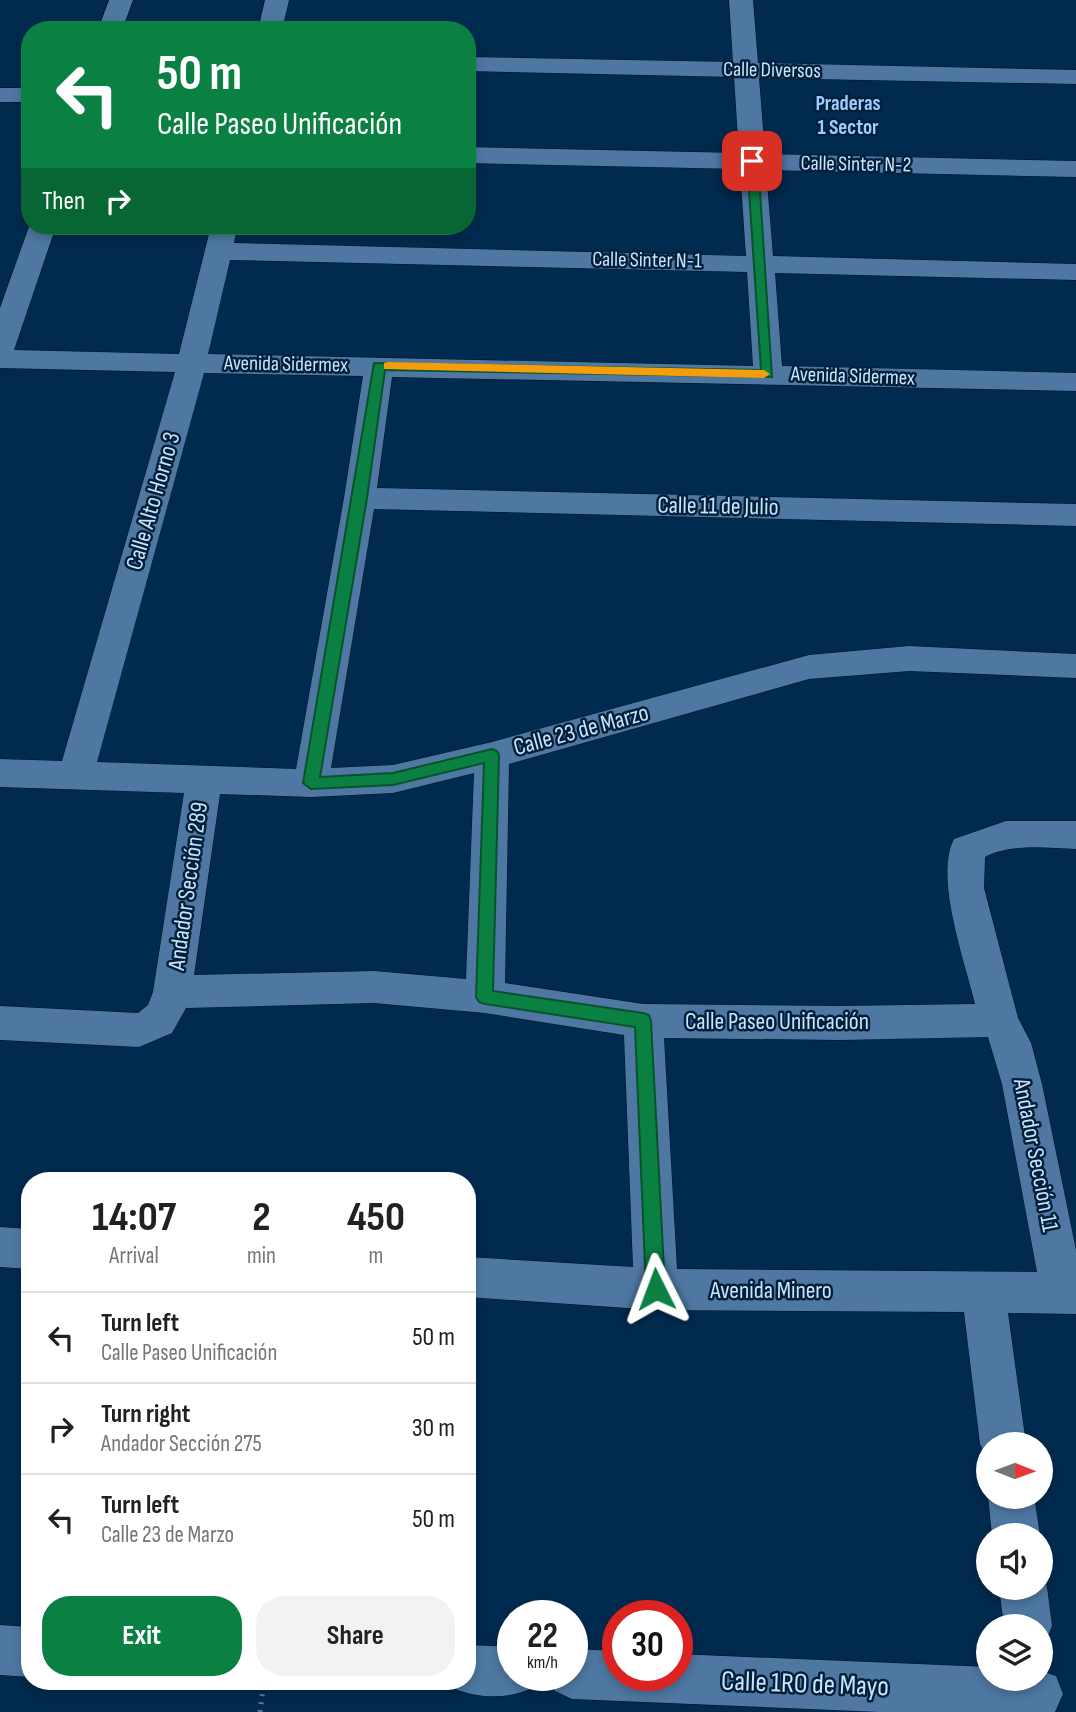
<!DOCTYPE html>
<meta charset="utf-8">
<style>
:root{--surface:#fff;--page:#f2f2f2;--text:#202124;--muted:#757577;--line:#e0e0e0;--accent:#0b8043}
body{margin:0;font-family:"Sofia Sans Condensed",sans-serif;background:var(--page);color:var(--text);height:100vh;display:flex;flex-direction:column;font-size:26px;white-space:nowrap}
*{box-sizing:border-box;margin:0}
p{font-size:23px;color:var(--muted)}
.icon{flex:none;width:38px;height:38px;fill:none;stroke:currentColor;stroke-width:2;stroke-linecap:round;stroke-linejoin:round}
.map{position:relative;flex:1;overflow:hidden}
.side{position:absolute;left:21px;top:1172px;width:455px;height:518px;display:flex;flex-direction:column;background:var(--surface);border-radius:28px;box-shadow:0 4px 10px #0003}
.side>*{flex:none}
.hud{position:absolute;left:21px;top:21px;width:455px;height:214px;border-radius:28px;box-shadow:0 4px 10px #0003;background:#0b8043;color:#fff;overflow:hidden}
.needle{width:46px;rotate:91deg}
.buttons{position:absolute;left:976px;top:1432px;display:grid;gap:14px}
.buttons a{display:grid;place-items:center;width:77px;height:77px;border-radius:50%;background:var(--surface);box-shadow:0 4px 10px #0003;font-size:35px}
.speed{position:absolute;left:497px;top:1600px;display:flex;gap:14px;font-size:35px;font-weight:700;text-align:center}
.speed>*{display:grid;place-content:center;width:91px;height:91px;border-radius:50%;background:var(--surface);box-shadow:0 4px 10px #0003;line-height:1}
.speed small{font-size:18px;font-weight:400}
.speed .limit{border:10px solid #d22;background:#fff;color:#111}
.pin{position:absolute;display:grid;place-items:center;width:60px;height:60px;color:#fff;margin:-30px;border-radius:14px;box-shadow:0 4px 10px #0006}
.me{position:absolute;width:77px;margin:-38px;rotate:357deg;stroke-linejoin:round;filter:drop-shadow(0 0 5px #0008)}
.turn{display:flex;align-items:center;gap:24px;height:147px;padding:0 21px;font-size:32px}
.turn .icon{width:91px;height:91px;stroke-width:2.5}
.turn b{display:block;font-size:49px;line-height:60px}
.then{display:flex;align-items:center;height:66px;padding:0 21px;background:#0003;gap:14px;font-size:26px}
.eta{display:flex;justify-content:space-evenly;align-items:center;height:119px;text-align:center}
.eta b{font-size:42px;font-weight:700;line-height:49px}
.button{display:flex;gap:14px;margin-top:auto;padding:14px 21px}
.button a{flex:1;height:80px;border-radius:28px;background:var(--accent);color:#fff;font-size:28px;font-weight:700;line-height:80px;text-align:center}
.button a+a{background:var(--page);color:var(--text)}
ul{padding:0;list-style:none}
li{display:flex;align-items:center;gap:21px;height:91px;padding:0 21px;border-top:2px solid var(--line)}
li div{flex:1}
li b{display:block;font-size:26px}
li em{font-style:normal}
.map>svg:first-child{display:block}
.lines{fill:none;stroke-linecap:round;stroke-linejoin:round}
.minor-casing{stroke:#001226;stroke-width:1}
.path{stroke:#587998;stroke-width:5;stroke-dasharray:2 6;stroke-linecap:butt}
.minor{fill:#4e78a2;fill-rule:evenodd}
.route{fill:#0b8043;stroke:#07532c;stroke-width:2}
.slow{fill:#f59e0b}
.labels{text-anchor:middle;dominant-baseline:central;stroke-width:5;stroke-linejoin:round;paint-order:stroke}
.far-street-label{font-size:21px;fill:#cce3fb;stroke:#01203c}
.far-neighbourhood-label{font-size:21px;font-weight:bold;fill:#9fccfa;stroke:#01203c}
.street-label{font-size:24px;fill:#cce3fb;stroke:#01203c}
.near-street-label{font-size:28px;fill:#cce3fb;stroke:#01203c}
</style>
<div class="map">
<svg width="1076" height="1712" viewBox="0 0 1076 1712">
<rect width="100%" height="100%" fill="#002a4e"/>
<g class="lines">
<defs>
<path id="minor" d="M 109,0 L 133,0 L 122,30 L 98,30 Z
M 265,0 L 289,0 L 282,30 L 258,30 Z
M 729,0 L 753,0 L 758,63 L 1076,70 L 1076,84 L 759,78 L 765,154 L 1076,161 L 1076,177 L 766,170 L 773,256 L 1076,264 L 1076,280 L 775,273 L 782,366 L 1076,373 L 1076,391 L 392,377 L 377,488 L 1076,504 L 1076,526 L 374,509 L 331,768 L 393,765 L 492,742 L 809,655 L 909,646 L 1076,654 L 1076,678 L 909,671 L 809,679 L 509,764 L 505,983 L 643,1004 L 840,1006 L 975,1004 C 965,961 934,878 954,839 L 1006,821 L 1076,821 L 1076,849 C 1047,848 1011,843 985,857 L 984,888 L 1018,1018 L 1031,1043 L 1042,1084 L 1076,1250 L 1076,1314 L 1008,1313 L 1026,1444 L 989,1444 L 989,1461 L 980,1444 L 964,1312 L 656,1310 L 467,1297 L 467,1257 L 633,1267 L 624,1035 L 485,1013 L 374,1003 L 186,1008 L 172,1033 L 139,1047 L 0,1040 L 0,1006 L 138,1013 L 148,1005 L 153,992 L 184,793 L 0,787 L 0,759 L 62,761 L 175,372 L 0,368 L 0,308 L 30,224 L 56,226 L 14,350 L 179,354 L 211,226 L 237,226 L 234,243 L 746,256 L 740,169 L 467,163 L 467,147 L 739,153 L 734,77 L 467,71 L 467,57 L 733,62 ZM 230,260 L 747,272 L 753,366 L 208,354 ZM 204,373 L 363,376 L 344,498 L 296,769 L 97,762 ZM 474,773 L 466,979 L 374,971 L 194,975 L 220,794 L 311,797 L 393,793 ZM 988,1037 L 1002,1084 L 1037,1272 L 677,1269 L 664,1038 L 840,1040 Z
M 0,88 L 30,88 L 30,102 L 0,102 Z
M 0,1227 L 30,1229 L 30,1269 L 0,1267 Z
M 989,1493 L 989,1496 L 1034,1496 L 1040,1535 L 992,1535 L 988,1496 Z
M 1041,1573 L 1047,1587 L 1052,1626 L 1045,1643 L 1041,1645 L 1041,1626 L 1004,1626 L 999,1587 L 1041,1587 Z
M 0,1625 L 30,1627 L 30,1677 L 0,1675 Z
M 467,1645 L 513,1647 L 513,1675 L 537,1675 L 530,1689 C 505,1700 475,1698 450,1687 L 447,1682 L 467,1682 Z
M 572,1649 L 618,1651 L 618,1675 L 677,1675 L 677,1654 L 989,1667 L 989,1678 L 1041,1678 L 1041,1671 L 1056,1676 L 1063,1694 L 1055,1712 L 880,1712 L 572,1699 L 555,1691 L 548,1675 L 572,1675 Z"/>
</defs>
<!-- minor casing -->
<use href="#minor" class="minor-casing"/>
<!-- path -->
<path class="path" d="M 260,1712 L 264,1682"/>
<!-- minor -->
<use href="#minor" class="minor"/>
</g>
<!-- route -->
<path class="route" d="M 752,158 L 758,161 L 772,377 L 385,370 L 367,498 L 320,777 L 393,773 L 492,749 L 497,751 L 499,755 L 493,991 L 643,1013 L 649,1015 L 651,1021 L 665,1289 L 663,1295 L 656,1298 L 649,1295 L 646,1289 L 635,1027 L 485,1004 L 479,1002 L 476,997 L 484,763 L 393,785 L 311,789 L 303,783 L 374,363 L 761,370 L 747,161 Z"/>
<!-- slow -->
<path class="slow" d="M 388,362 L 764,370 L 770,374 L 764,378 L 384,369 L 384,363 Z"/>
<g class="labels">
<!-- far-street labels -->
<g class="far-street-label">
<text transform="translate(772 70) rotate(1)">Calle Diversos</text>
<text transform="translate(856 164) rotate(1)">Calle Sinter N-2</text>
<text transform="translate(647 260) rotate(1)">Calle Sinter N-1</text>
<text transform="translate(286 364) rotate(1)">Avenida Sidermex</text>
<text transform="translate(853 376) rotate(2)">Avenida Sidermex</text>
</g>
<!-- far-neighbourhood labels -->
<g class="far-neighbourhood-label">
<text x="848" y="103">Praderas<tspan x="848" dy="24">1 Sector</tspan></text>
</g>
<!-- street labels -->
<g class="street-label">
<text transform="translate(153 501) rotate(-74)">Calle Alto Horno 3</text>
<text transform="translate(718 506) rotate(1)">Calle 11 de Julio</text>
<text transform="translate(581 730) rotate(-15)">Calle 23 de Marzo</text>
<text transform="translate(188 886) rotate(-82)">Andador Sección 289</text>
<text x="777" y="1021">Calle Paseo Unificación</text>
<text transform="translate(1036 1155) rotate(79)">Andador Sección 11</text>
<text x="771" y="1290">Avenida Minero</text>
</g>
<!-- near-street labels -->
<g class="near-street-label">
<text transform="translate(805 1684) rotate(2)">Calle 1RO de Mayo</text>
</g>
</g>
</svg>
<div class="buttons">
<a><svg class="needle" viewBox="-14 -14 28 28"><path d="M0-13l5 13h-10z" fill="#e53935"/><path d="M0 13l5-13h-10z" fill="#757577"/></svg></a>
<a><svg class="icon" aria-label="sound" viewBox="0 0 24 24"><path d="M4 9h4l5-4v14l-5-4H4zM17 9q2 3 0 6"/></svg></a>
<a><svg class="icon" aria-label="layers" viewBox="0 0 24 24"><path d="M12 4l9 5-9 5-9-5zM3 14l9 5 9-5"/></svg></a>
</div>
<div class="speed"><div>22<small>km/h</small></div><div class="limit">30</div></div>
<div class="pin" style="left:752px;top:161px;background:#d93025"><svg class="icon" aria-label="arrive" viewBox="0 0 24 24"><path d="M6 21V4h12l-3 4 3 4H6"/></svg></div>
<svg class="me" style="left:656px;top:1289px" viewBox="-20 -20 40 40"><path d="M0-17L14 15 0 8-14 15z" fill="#0b8043" stroke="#fff" stroke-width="4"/></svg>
<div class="hud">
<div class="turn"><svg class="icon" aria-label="left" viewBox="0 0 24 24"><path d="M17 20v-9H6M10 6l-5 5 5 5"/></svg><div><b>50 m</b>Calle Paseo Unificación</div></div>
<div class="then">Then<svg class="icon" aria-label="right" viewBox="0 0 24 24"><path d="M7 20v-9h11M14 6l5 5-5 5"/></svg></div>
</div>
<section class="side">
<div class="eta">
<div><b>14:07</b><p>Arrival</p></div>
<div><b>2</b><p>min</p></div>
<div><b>450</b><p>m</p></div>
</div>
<ul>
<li><svg class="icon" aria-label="left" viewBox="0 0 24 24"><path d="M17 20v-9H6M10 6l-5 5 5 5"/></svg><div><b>Turn left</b><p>Calle Paseo Unificación</p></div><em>50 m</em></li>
<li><svg class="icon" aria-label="right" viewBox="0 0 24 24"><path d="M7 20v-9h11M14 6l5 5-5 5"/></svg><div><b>Turn right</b><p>Andador Sección 275</p></div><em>30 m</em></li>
<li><svg class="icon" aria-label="left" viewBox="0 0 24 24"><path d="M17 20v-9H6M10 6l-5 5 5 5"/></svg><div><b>Turn left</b><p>Calle 23 de Marzo</p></div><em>50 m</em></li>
</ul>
<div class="button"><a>Exit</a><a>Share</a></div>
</section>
</div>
